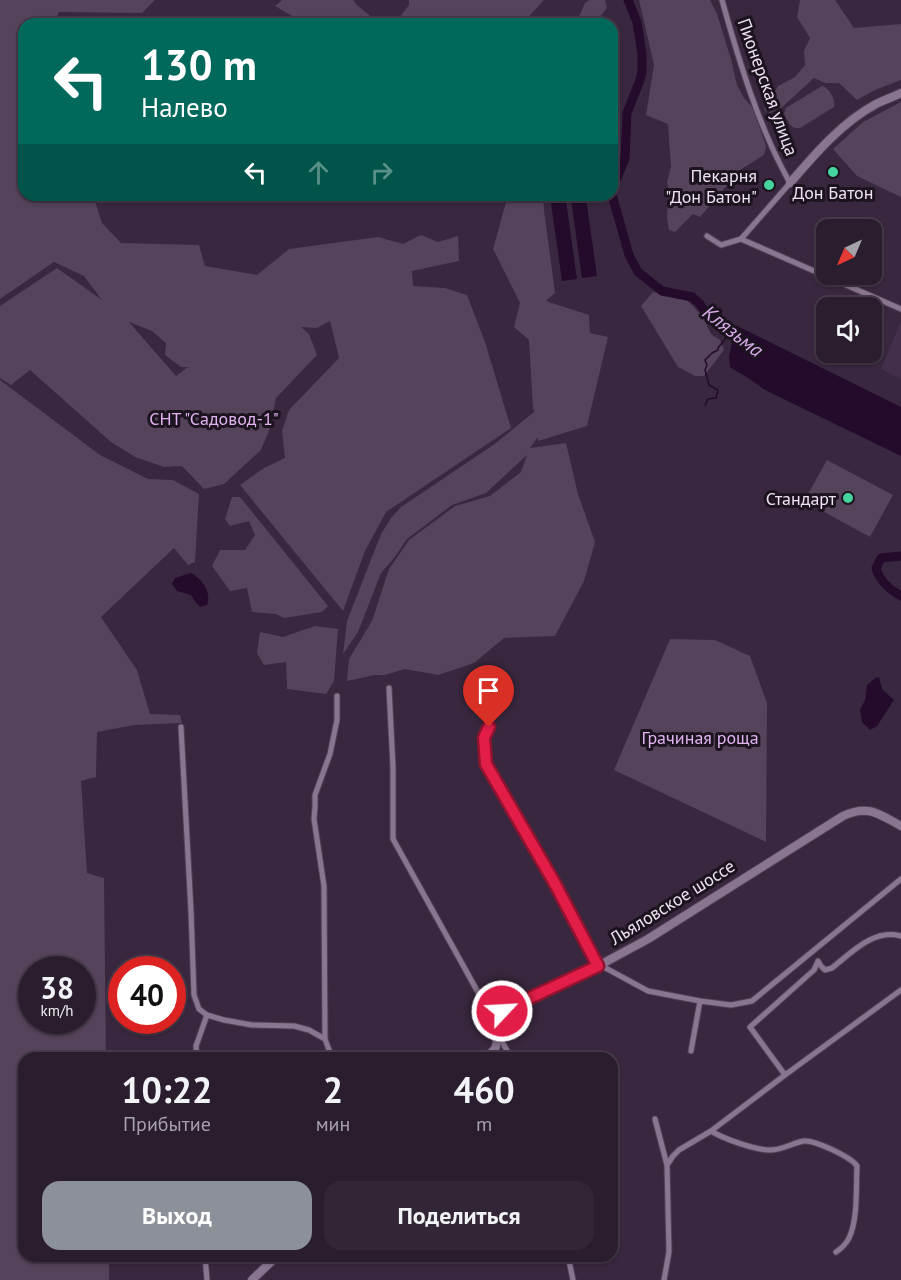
<!DOCTYPE html>
<html lang="ru">
<meta charset="utf-8">
<style>
:root{--surface:#2a1d2e;--page:#322636;--text:#f1f3f6;--muted:#a5a2aa;--line:#463b4a;--accent:#8c9099}
body{margin:0;font-family:"PT Sans",sans-serif;background:var(--page);color:var(--text);height:100vh;display:flex;flex-direction:column;font-size:22px;white-space:nowrap}
*{box-sizing:border-box;margin:0}
p{font-size:20px;color:var(--muted)}
.icon{flex:none;width:33px;height:33px;fill:none;stroke:currentColor;stroke-width:2;stroke-linecap:round;stroke-linejoin:round}
.map{position:relative;flex:1;overflow:hidden}
.drawer{position:absolute;left:18px;top:1052px;width:600px;height:210px;display:flex;flex-direction:column;background:var(--surface);border-radius:18px;box-shadow:0 2px 4px #0004,0 0 0 2px var(--line)}
.drawer>*{flex:none}
.top-card{position:absolute;left:18px;top:18px;width:600px;height:183px;border-radius:18px;box-shadow:0 2px 4px #0004,0 0 0 2px var(--line);background:#00695c;color:#fff;overflow:hidden}
.needle{width:39px;rotate:224deg}
.fabs{position:absolute;left:816px;top:219px;display:grid;gap:12px}
.fabs a{display:grid;place-items:center;width:66px;height:66px;border-radius:12px;background:var(--surface);box-shadow:0 2px 4px #0004,0 0 0 2px var(--line);font-size:30px}
.speed{position:absolute;left:18px;top:956px;display:flex;gap:12px;font-size:30px;font-weight:700;text-align:center}
.speed>*{display:grid;place-content:center;width:78px;height:78px;border-radius:50%;background:var(--surface);box-shadow:0 2px 4px #0004,0 0 0 2px var(--line);line-height:1}
.speed small{font-size:15px;font-weight:400}
.speed .limit{border:9px solid #d22;background:#fff;color:#111}
.pin{position:absolute;display:grid;place-items:center;width:51px;height:51px;color:#fff;margin:-62px -26px;border-radius:50% 50% 50% 0;rotate:-45deg;box-shadow:0 0 6px #0007}
.pin .icon{rotate:45deg}
.me{position:absolute;width:66px;margin:-33px;rotate:65deg;stroke-linejoin:round;filter:drop-shadow(0 0 4px #0008)}
.turn{display:flex;align-items:center;gap:21px;height:126px;padding:0 24px;font-size:27px}
.turn .icon{width:78px;height:78px;stroke-width:2.5}
.turn b{display:block;font-size:42px;line-height:51px}
.lanes{display:flex;align-items:center;height:57px;padding:0 24px;background:#0003;justify-content:center;gap:30px;direction:ltr}
.lanes .off{opacity:.35}
.eta{display:flex;justify-content:space-evenly;align-items:center;height:102px;text-align:center}
.eta b{font-size:36px;font-weight:600;line-height:42px}
.action{display:flex;gap:12px;margin-top:auto;padding:12px 24px}
.action a{flex:1;height:69px;border-radius:18px;background:var(--accent);color:#fff;font-size:24px;font-weight:600;line-height:69px;text-align:center}
.action a+a{background:var(--page);color:var(--text)}
.map>svg:first-child{display:block}
.built{fill:#432e4b}
.green{fill:#55425b;fill-rule:evenodd}
.water{fill:#240b2c}
.lines{fill:none;stroke-linecap:round;stroke-linejoin:round}
.stream{stroke:#240b2c;stroke-width:1.5}
.river{stroke:#240b2c;stroke-width:9}
.street-casing{stroke:#514256;stroke-width:7}
.secondary-casing{stroke:#514256;stroke-width:10}
.street{stroke:#897590;stroke-width:5}
.secondary{stroke:#897590;stroke-width:8}
.route-casing{stroke:#92132f;stroke-width:15}
.route{stroke:#e11d48;stroke-width:10}
.poi-dot{fill:#46d49e;stroke:#1b131e;stroke-width:2}
.labels{text-anchor:middle;dominant-baseline:central;stroke-width:6;stroke-linejoin:round;paint-order:stroke}
.street-label{font-size:18px;fill:#eee3f2;stroke:#1b131e}
.poi-label{font-size:18px;fill:#eee3f2;stroke:#1b131e;text-anchor:end}
.park-label{font-size:18px;fill:#e2b3f2;stroke:#1b131e}
.water-label{font-size:20px;font-style:italic;fill:#d9abe9;stroke:#1b131e}
</style>
<div class="map">
<svg width="901" height="1280" viewBox="0 0 901 1280">
<rect width="100%" height="100%" fill="#38273e"/>
<!-- built -->
<path class="built" d="M 901,321 L 901,379 L 881,369 Z"/>
<!-- green -->
<path class="green" d="M 0,0 L 155,0 L 142,13 L 59,12 L 53,24 L 24,24 L 24,195 L 93,195 L 102,223 L 121,243 L 199,245 L 205,266 L 257,275 L 289,249 L 378,237 L 403,244 L 421,235 L 438,242 L 458,236 L 459,261 L 412,271 L 413,286 L 445,288 L 467,295 L 485,342 L 511,428 L 386,512 L 365,551 L 343,611 L 240,485 L 264,468 L 285,458 L 282,431 L 289,410 L 339,358 L 330,321 L 317,328 L 301,327 L 309,334 L 317,355 L 276,398 L 270,428 L 261,450 L 224,484 L 204,489 L 182,466 L 164,467 L 135,457 L 111,442 L 30,370 L 11,385 L 0,378 L 0,306 L 57,268 L 102,300 L 84,276 L 54,262 L 0,299 ZM 129,322 L 152,331 L 166,343 L 165,355 L 181,367 L 188,367 L 176,376 Z
M 282,0 L 353,0 L 357,5 L 380,24 L 291,24 L 292,16 L 275,6 Z
M 409,0 L 544,0 L 522,24 L 380,24 L 396,22 L 409,5 Z
M 589,0 L 605,0 L 607,8 L 594,24 L 576,24 L 585,3 Z
M 639,0 L 710,0 L 717,14 L 731,59 L 737,85 L 744,98 L 753,108 L 766,146 L 764,155 L 740,170 L 700,217 L 693,214 L 675,232 L 669,230 L 667,218 L 669,189 L 667,182 L 671,167 L 668,124 L 646,115 L 654,65 Z
M 800,0 L 835,0 L 854,28 L 901,24 L 901,80 L 875,90 L 857,100 L 839,83 L 825,83 L 814,78 L 780,109 L 770,113 L 764,110 L 778,86 L 795,77 L 805,65 L 804,51 L 810,38 L 797,17 Z
M 822,86 C 829,87 836,100 834,107 L 800,128 C 791,130 788,121 784,114 L 786,108 Z
M 901,102 L 901,197 L 857,176 L 833,149 L 863,122 Z
M 508,195 L 543,195 L 544,210 L 555,293 L 546,301 L 589,315 L 590,333 L 608,337 L 587,426 L 538,441 L 538,437 L 530,448 L 566,443 L 578,494 L 595,542 L 584,581 L 555,636 L 504,638 L 474,663 L 438,675 L 405,669 L 385,675 L 375,675 L 347,681 L 349,659 L 372,621 L 389,569 L 409,540 L 455,506 L 490,496 L 521,472 L 527,455 L 486,493 L 452,505 L 407,539 L 394,558 L 381,573 L 358,632 L 343,654 L 347,621 L 381,534 L 391,518 L 401,507 L 496,443 L 535,411 L 533,409 L 529,340 L 514,327 L 520,303 L 493,249 Z
M 653,292 L 686,299 L 703,317 L 711,334 L 720,340 L 724,350 L 704,376 L 695,376 L 678,367 L 641,306 Z
M 0,380 L 100,455 L 148,479 L 173,480 L 199,494 L 195,562 L 188,565 L 174,548 L 101,617 L 137,670 L 150,714 L 180,715 L 182,723 L 134,725 L 97,732 L 96,777 L 81,781 L 87,873 L 104,878 L 106,1057 L 24,1058 L 24,1256 L 109,1256 L 109,1280 L 0,1280 ZM 32,969 L 82,969 L 82,1020 L 32,1020 Z
M 827,460 L 893,495 L 870,537 L 804,501 Z
M 232,497 L 240,497 L 328,606 L 322,612 L 284,618 L 276,614 L 252,612 L 247,588 L 230,591 L 212,566 L 220,550 L 245,550 L 255,535 L 249,521 L 230,526 L 225,519 Z
M 315,626 L 338,629 L 334,681 L 326,694 L 287,689 L 286,662 L 264,665 L 257,653 L 260,632 L 283,637 Z
M 670,639 L 715,640 L 750,656 L 767,703 L 766,842 L 614,770 Z"/>
<!-- water -->
<path class="water" d="M 586,198 L 597,276 L 582,278 L 571,200 Z
M 566,201 L 577,279 L 562,281 L 551,203 Z
M 706,313 L 725,320 L 901,407 L 901,456 L 765,390 L 751,380 L 730,367 L 729,357 L 732,342 L 725,330 Z
M 191,573 C 202,579 212,592 207,605 L 200,607 L 196,603 L 191,595 L 177,591 L 172,584 L 175,578 Z
M 879,677 L 882,689 L 894,700 L 877,726 L 870,730 L 862,722 L 860,710 L 865,700 L 867,685 L 874,679 Z"/>
<g class="lines">
<!-- stream -->
<path class="stream" d="M 705,405 L 708,399 L 716,398 L 718,390 L 709,385 L 705,370 L 707,365 L 705,360 L 712,353 L 718,350 L 718,348 L 728,335"/>
<!-- river -->
<path class="river" d="M 612,190 L 625,158 L 627,113 L 640,80 L 642,72 L 642,54 L 637,22 L 628,0
M 612,195 L 629,255 L 638,272 L 662,291 L 692,297 L 700,304 L 706,313 L 714,319
M 901,556 L 881,558 L 876,568 C 879,580 890,590 901,596"/>
<defs>
<path id="street" d="M 707,236 L 721,245 L 741,239 L 790,183 C 759,128 739,61 722,0
M 741,239 L 901,309
M 389,688 L 393,767 L 393,839 L 495,1023
M 181,727 L 191,911 L 194,995 L 199,1009 L 207,1015 L 224,1020 L 252,1025 L 294,1026 L 309,1030 L 325,1039
M 489,727 L 484,738 L 486,764 L 554,882 L 598,966
M 600,965 L 648,991 L 700,1001 L 731,1005 L 752,1001 L 901,879
M 498,1034 L 511,1058
M 691,1051 L 700,1001
M 197,1058 L 196,1046 L 207,1015
M 332,1058 L 325,1039 L 324,886 L 314,819 L 315,807 L 315,795 L 330,754 L 337,720 L 337,696
M 785,1075 L 901,990
M 655,1119 L 667,1165 L 669,1252 L 664,1280
M 711,1131 C 724,1139 753,1149 768,1150 C 781,1151 792,1143 804,1141 C 815,1140 851,1157 857,1166 C 856,1186 858,1220 849,1238 C 846,1244 842,1248 836,1252
M 667,1165 L 673,1156 L 679,1150 L 711,1131 L 785,1075 L 750,1027 L 814,970 L 818,961 L 821,966 L 825,970 L 832,968 C 851,953 874,928 901,936
M 205,1256 L 207,1280
M 568,1256 L 573,1280"/>
<path id="secondary" d="M 790,183 C 815,154 841,123 876,104 C 884,100 893,97 901,93
M 481,1058 C 512,1047 485,1029 502,1011 L 598,966 L 648,939 L 843,816 C 868,804 879,814 901,826
M 252,1280 L 277,1256"/>
</defs>
<!-- street casing -->
<use href="#street" class="street-casing"/>
<!-- secondary casing -->
<use href="#secondary" class="secondary-casing"/>
<!-- street -->
<use href="#street" class="street"/>
<!-- secondary -->
<use href="#secondary" class="secondary"/>
</g>
<g class="lines">
<defs>
<path id="route" d="M 489,727 L 484,738 L 486,764 L 554,882 L 598,966 L 502,1011"/>
</defs>
<!-- route casing -->
<use href="#route" class="route-casing"/>
<!-- route -->
<use href="#route" class="route"/>
</g>
<!-- markers -->
<g class="poi-dot">
<circle cx="833" cy="172" r="6"/>
<circle cx="769" cy="185" r="6"/>
<circle cx="848" cy="498" r="6"/>
</g>
<g class="labels">
<!-- street labels -->
<g class="street-label">
<text transform="translate(768 87) rotate(70)">Пионерская улица</text>
<text transform="translate(672 902) rotate(-32)">Льяловское шоссе</text>
</g>
<!-- poi labels -->
<g class="poi-label">
<text x="757" y="175">Пекарня<tspan x="757" dy="21">"Дон Батон"</tspan></text>
<text x="833" y="192" text-anchor="middle">Дон Батон</text>
<text x="836" y="498">Стандарт</text>
</g>
<!-- park labels -->
<g class="park-label">
<text x="214" y="418">СНТ "Садовод-1"</text>
<text x="700" y="737">Грачиная роща</text>
</g>
<!-- water labels -->
<g class="water-label">
<text transform="translate(733 331) rotate(38)">Клязьма</text>
</g>
</g>
</svg>
<div class="fabs">
<a><svg class="needle" viewBox="-14 -14 28 28"><path d="M0-13l5 13h-10z" fill="#e53935"/><path d="M0 13l5-13h-10z" fill="#a5a2aa"/></svg></a>
<a><svg class="icon" aria-label="sound" viewBox="0 0 24 24"><path d="M4 9h4l5-4v14l-5-4H4zM17 9q2 3 0 6"/></svg></a>
</div>
<div class="speed"><div>38<small>km/h</small></div><div class="limit">40</div></div>
<div class="pin" style="left:489px;top:727px;background:#d93025"><svg class="icon" aria-label="arrive" viewBox="0 0 24 24"><path d="M6 21V4h12l-3 4 3 4H6"/></svg></div>
<svg class="me" style="left:502px;top:1011px" viewBox="-20 -20 40 40"><circle r="17" fill="#e11d48" stroke="#fff" stroke-width="3"/><path d="M0-11L8 9 0 5-8 9z" fill="#fff"/></svg>
<div class="top-card">
<div class="turn"><svg class="icon" aria-label="left" viewBox="0 0 24 24"><path d="M17 20v-9H6M10 6l-5 5 5 5"/></svg><div><b>130 m</b>Налево</div></div>
<div class="lanes"><svg class="icon" aria-label="left" viewBox="0 0 24 24"><path d="M17 20v-9H6M10 6l-5 5 5 5"/></svg><svg class="icon off" aria-label="ahead" viewBox="0 0 24 24"><path d="M12 20V5M6 11l6-6 6 6"/></svg><svg class="icon off" aria-label="right" viewBox="0 0 24 24"><path d="M7 20v-9h11M14 6l5 5-5 5"/></svg></div>
</div>
<section class="drawer">
<div class="eta">
<div><b>10:22</b><p>Прибытие</p></div>
<div><b>2</b><p>мин</p></div>
<div><b>460</b><p>m</p></div>
</div>
<div class="action"><a>Выход</a><a>Поделиться</a></div>
</section>
</div>
